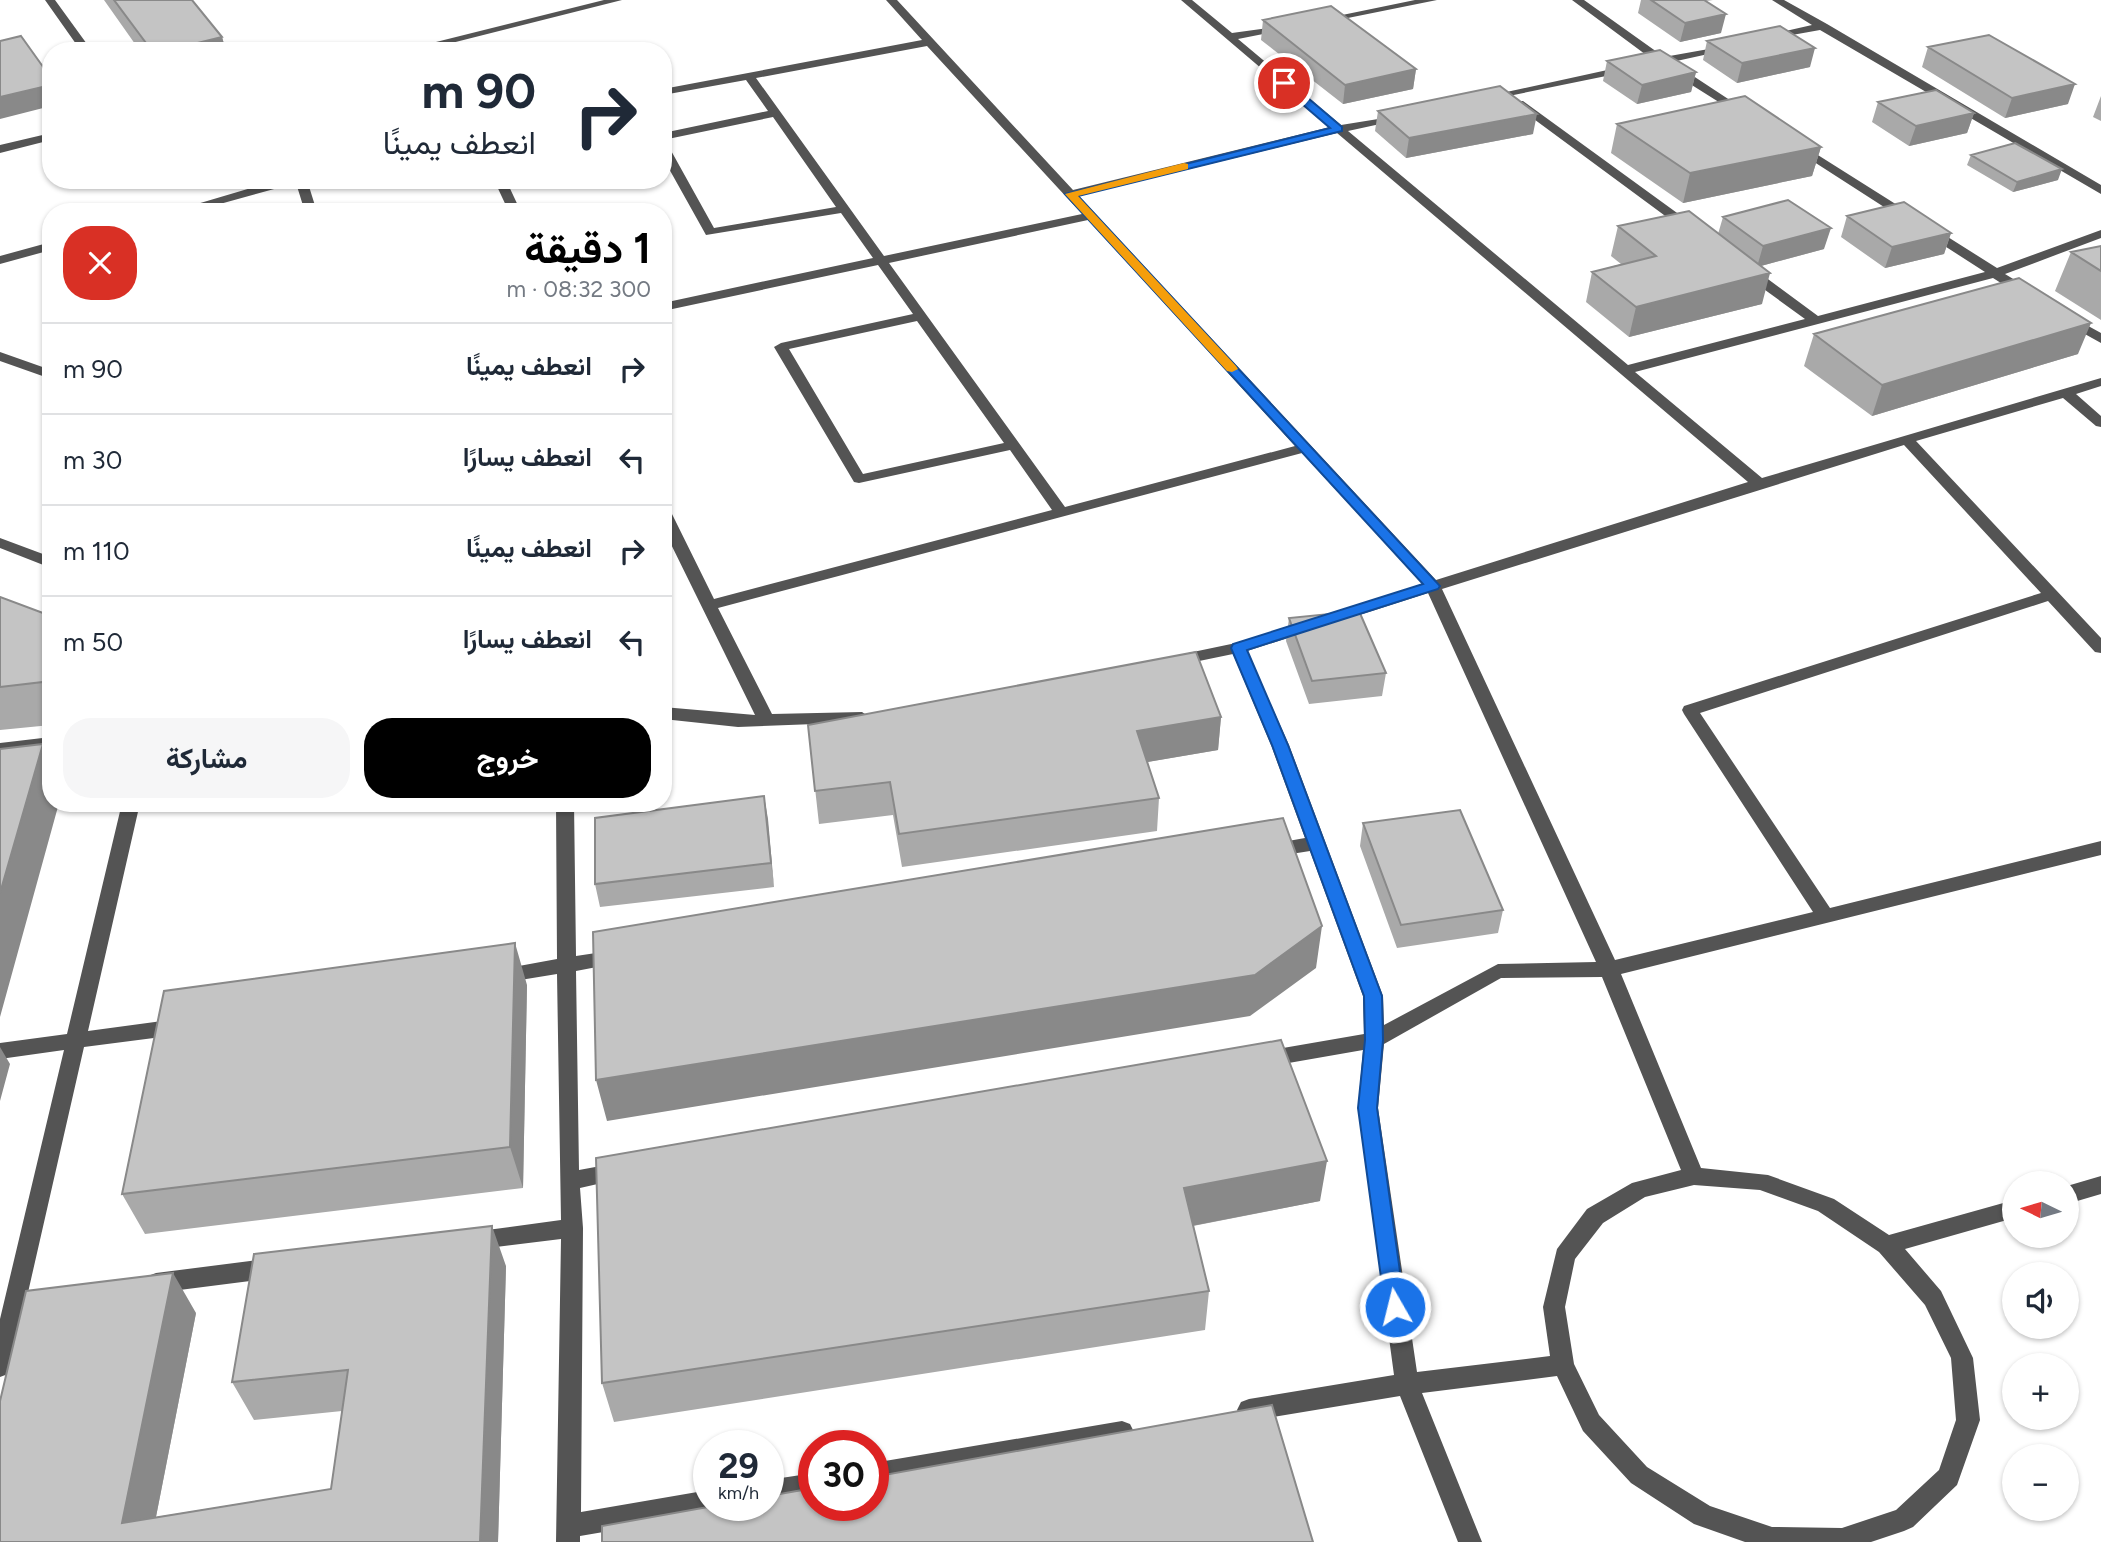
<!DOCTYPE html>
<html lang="ar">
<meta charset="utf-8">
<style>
:root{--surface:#fff;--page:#f6f6f7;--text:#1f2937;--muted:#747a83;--line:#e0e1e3;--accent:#000}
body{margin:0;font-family:Figtree,Vazirmatn,sans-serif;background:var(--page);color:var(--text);direction:rtl;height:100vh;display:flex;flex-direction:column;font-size:26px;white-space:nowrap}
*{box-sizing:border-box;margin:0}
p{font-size:23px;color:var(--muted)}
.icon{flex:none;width:38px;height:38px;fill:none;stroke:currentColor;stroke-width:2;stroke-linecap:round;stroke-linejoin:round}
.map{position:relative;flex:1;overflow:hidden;direction:ltr}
.sheet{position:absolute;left:42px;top:203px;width:630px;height:609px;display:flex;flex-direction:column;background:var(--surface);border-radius:28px;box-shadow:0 2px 5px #0004;direction:rtl}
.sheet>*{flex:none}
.banner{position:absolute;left:42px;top:42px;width:630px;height:147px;border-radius:28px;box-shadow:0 2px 5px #0004;direction:rtl;background:#fff;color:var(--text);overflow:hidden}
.needle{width:46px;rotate:275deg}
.buttons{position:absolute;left:2002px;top:1171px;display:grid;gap:14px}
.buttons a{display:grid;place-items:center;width:77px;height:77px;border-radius:50%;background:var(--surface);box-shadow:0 2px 5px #0004;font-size:35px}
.speed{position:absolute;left:693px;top:1430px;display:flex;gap:14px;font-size:35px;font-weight:700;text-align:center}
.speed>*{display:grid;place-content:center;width:91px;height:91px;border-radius:50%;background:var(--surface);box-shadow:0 2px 5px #0004;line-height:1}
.speed small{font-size:18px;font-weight:400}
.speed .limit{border:10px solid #d22;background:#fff;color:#111}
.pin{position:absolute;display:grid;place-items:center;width:60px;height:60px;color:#fff;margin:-30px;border:4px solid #fff;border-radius:50%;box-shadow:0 2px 7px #0007}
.me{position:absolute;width:77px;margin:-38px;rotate:352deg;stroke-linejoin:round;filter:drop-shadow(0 0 5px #0008)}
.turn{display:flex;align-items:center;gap:24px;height:147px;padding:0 21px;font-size:32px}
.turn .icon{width:91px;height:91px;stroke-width:2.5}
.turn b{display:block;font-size:49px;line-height:60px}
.round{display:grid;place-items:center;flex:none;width:74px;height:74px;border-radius:28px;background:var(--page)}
.headline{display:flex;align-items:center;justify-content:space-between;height:119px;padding:0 21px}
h1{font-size:42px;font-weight:700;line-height:52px;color:var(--accent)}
.button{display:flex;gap:14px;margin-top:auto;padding:14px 21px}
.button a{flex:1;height:80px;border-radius:28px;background:var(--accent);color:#fff;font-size:28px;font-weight:700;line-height:80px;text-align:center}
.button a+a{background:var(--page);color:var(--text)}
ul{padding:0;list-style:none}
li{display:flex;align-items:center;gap:21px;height:91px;padding:0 21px;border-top:2px solid var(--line)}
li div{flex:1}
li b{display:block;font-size:26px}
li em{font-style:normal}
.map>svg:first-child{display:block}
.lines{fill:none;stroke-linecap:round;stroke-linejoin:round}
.minor{fill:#545454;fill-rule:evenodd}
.wall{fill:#a9a9a9}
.shaded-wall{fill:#898989}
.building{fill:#c4c4c4;stroke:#898989;stroke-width:2}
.route{fill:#1a73e8;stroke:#114b97;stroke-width:2}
.slow{fill:#f59e0b}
</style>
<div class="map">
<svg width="2101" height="1542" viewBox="0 0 2101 1542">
<rect width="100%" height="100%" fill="#fff"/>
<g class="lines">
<!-- minor -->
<path class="minor" d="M 45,0 L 55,0 L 92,51 L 81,51 Z
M 604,0 L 622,0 L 420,51 L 400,51 Z
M 886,0 L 897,0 L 1073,190 L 1330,127 L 1181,0 L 1192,0 L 1232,33 L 1289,25 L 1289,29 L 1238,39 L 1341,125 L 1403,115 L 1403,119 L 1348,131 L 1628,365 L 1805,319 L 1743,274 L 1743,268 L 1753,268 L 1818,316 L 1985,272 L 1794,149 L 1794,145 L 1802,145 L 1997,268 L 2101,230 L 2101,238 L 2005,274 L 2033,291 L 2033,297 L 2023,297 L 1993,278 L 1635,372 L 1762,478 L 2101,378 L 2101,386 L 2076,394 L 2101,416 L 2101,427 L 2096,426 L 2063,398 L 1916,441 L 2101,638 L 2101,653 L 2095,652 L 2048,601 L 1700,713 L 1830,908 L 2101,841 L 2101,855 L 1621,974 L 1701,1168 L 1768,1175 L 1834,1199 L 1889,1235 L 2014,1200 L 2014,1218 L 1905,1249 L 1941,1291 L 1973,1358 L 1980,1420 L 1957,1485 L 1913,1527 L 1904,1531 L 1871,1542 L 1745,1542 L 1694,1524 L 1631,1483 L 1583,1431 L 1557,1376 L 1422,1393 L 1482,1542 L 1458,1542 L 1400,1396 L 1249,1421 L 1241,1418 L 1237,1410 L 1241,1402 L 1249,1399 L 1394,1375 L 1358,1108 L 1363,1050 L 1265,1067 L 1258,1065 L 1255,1059 L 1258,1053 L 1265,1051 L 1364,1034 L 1363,996 L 1310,851 L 1272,857 L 1266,855 L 1263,850 L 1266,845 L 1305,838 L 1271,745 L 1233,654 L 1175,666 L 1167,661 L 1169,657 L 1236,643 L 1423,584 L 1302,453 L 718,608 L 772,714 L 862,712 L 871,718 L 868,722 L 738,727 L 663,719 L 663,707 L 755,715 L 663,528 L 663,508 L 671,512 L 714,599 L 1052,510 L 1010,450 L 859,483 L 854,482 L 774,347 L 781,343 L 913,314 L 878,265 L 663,311 L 663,303 L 873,258 L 841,213 L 706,235 L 663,158 L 663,144 L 669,147 L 714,228 L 836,207 L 773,117 L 663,140 L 663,133 L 768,111 L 746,80 L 663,95 L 663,89 L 922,40 ZM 927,46 L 1082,214 L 884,256 L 756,78 ZM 1337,133 L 1748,482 L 1436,580 L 1079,196 ZM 1088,220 L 1295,446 L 1065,507 L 889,263 ZM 917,321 L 1004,443 L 863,474 L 789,349 ZM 1904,445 L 2041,593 L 1684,706 L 1682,710 L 1684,714 L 1813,912 L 1615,960 L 1442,589 ZM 1428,593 L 1596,962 L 1498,964 L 1384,1025 L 1383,996 L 1289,745 L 1247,651 ZM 1602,977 L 1681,1170 L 1632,1183 L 1587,1209 L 1557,1249 L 1543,1307 L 1550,1356 L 1417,1372 L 1378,1108 L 1384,1044 L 1501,978 ZM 1694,1185 L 1760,1190 L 1818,1211 L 1879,1252 L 1925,1305 L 1951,1358 L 1956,1420 L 1939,1470 L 1896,1510 L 1842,1528 L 1772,1527 L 1710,1506 L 1647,1467 L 1599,1415 L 1574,1364 L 1565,1307 L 1575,1259 L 1603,1223 L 1645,1197 Z
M 1415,0 L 1437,0 L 1323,23 L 1318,20 Z
M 1572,0 L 1584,0 L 1664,57 L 1731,45 L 1731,49 L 1672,62 L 1751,114 L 1741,116 L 1660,65 L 1484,101 L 1482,99 L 1488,96 L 1653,60 Z
M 1772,0 L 1784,0 L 1827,24 L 2101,185 L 2101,194 L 1820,30 L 1764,40 L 1764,36 L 1812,25 Z
M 1515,101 L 1523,101 L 1695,226 L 1695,232 L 1687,232 L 1515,105 Z
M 51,133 L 51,140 L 0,153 L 0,145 Z
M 278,180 L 307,180 L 317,212 L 305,212 L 296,183 L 191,212 L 170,212 Z
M 494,180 L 506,180 L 521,212 L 509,212 Z
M 51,242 L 51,250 L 0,264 L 0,256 Z
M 2070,316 L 2101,333 L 2101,343 L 2065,323 L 2063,320 Z
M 0,352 L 51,370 L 51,379 L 0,361 Z
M 0,538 L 51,557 L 51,568 L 0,548 Z
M 51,737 L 51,749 L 0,755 L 0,743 Z
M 122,803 L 140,803 L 88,1031 L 177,1019 L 184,1021 L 187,1027 L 184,1033 L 177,1035 L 84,1047 L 11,1367 L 8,1374 L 0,1377 L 0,1319 L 64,1050 L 0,1059 L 0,1043 L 67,1034 Z
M 556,803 L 574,803 L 576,956 L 616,950 L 623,952 L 626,957 L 623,962 L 576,971 L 579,1170 L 617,1163 L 624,1166 L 628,1172 L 624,1178 L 580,1188 L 583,1228 L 581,1512 L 709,1490 L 709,1505 L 720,1505 L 718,1510 L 709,1514 L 580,1536 L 580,1542 L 556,1542 L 561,1239 L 472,1250 L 464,1248 L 461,1241 L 464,1234 L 472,1232 L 561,1220 L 557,974 L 502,983 L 495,981 L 492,976 L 495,971 L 502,969 L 557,959 Z
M 2101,1176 L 2101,1194 L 2067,1204 L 2067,1186 Z
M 274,1258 L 282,1261 L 285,1268 L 282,1275 L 274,1278 L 156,1293 L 148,1290 L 145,1283 L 148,1276 L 156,1273 Z
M 1122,1421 L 1130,1424 L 1134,1432 L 1130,1440 L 1122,1443 L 873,1485 L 873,1463 Z
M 814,1473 L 814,1496 L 768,1504 L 768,1480 Z"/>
</g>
<!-- wall -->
<path class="wall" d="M 104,0 L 192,0 L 222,37 L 226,51 L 140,51 Z
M 1641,0 L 1713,0 L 1706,1 L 1721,33 L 1680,42 L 1638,13 Z
M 1263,20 L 1416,69 L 1413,89 L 1343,104 L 1261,40 Z
M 1707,41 L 1810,67 L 1737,83 L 1703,60 Z
M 1928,47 L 2068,104 L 2005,118 L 1922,67 Z
M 1607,61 L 1696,72 L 1691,92 L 1637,104 L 1603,81 Z
M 2101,96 L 2101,121 L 2093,117 Z
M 1878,102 L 1974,113 L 1967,133 L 1909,146 L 1872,122 Z
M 1378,111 L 1533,134 L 1406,158 L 1375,131 Z
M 1617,124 L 1821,147 L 1812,176 L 1683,203 L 1611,153 Z
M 1971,155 L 2058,180 L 2013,192 L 1967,165 Z
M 1847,216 L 1951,233 L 1944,254 L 1885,268 L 1841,237 Z
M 1723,217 L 1824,249 L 1761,266 L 1762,304 L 1629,337 L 1586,302 L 1592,272 L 1621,264 L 1611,256 L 1618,226 L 1718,234 Z
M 2101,246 L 2101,320 L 2055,291 L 2071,252 Z
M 1814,334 L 2078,354 L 1872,416 L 1804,366 Z
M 0,597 L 51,616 L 51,725 L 0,730 Z
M 1289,618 L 1386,673 L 1382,696 L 1309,704 L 1286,641 Z
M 1221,717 L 1218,750 L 1147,762 L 1159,798 L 1157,831 L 902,867 L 893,815 L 819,824 L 808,725 Z
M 764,796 L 774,887 L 600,907 L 595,884 Z
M 1363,823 L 1503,910 L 1498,933 L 1397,948 L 1360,846 Z
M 527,985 L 523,1188 L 145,1234 L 122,1194 Z
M 596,1158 L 1320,1201 L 1193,1226 L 1209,1291 L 1205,1330 L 614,1422 L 602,1383 Z
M 506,1266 L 498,1542 L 0,1542 L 196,1313 L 156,1517 L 331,1489 L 342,1411 L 254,1420 L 232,1382 Z"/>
<!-- shaded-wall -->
<path class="shaded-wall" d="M 1726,14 L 1721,33 L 1680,42 L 1685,23 Z
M 222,37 L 226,51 L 165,51 Z
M 1815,48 L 1810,67 L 1737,83 L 1742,63 Z
M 1416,69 L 1413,89 L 1343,104 L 1345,85 Z
M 1696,72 L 1691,92 L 1637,104 L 1642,85 Z
M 2075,84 L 2068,104 L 2005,118 L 2012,98 Z
M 51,85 L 51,106 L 0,119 L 0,97 Z
M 1974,113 L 1967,133 L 1909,146 L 1916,126 Z
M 1537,114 L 1533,134 L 1406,158 L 1409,138 Z
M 1821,147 L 1812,176 L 1683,203 L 1690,173 Z
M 2062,169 L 2058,180 L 2013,192 L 2017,182 Z
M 1831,228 L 1824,249 L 1757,267 L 1763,246 Z
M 1951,233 L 1944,254 L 1885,268 L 1892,247 Z
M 1770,273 L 1762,304 L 1629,337 L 1636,307 Z
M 2091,323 L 2078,354 L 1872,416 L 1882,385 Z
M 1221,717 L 1218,750 L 1136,764 L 1137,731 Z
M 43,744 L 51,759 L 51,803 L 59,803 L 0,1017 L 0,893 Z
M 764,796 L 768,819 L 774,887 L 771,863 Z
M 1322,926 L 1316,968 L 1250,1016 L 607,1121 L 596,1080 Z
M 515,943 L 527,985 L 523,1188 L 510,1147 Z
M 0,1047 L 10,1064 L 0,1101 Z
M 1327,1161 L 1320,1201 L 1181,1228 L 1184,1188 Z
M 492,1226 L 506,1266 L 498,1542 L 480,1542 Z
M 173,1273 L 196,1313 L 151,1542 L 122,1523 Z"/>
<!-- building -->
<path class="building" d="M 114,0 L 192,0 L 222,37 L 165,51 L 152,51 Z
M 1651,0 L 1704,0 L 1726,14 L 1685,23 Z
M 1331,6 L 1416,69 L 1345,85 L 1263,20 Z
M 1780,26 L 1815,48 L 1742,63 L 1707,41 Z
M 1989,35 L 2075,84 L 2012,98 L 1928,47 Z
M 21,36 L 51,78 L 51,85 L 0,97 L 0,41 Z
M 1660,50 L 1696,72 L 1642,85 L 1607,61 Z
M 1500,86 L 1537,114 L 1409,138 L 1378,111 Z
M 1936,90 L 1974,113 L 1916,126 L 1878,102 Z
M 1745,96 L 1821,147 L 1690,173 L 1617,124 Z
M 2015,143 L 2062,169 L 2017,182 L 1971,155 Z
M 1788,200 L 1831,228 L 1763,246 L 1723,217 Z
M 1904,202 L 1951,233 L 1892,247 L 1847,216 Z
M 1689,211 L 1770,273 L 1636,307 L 1592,272 L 1656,256 L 1618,226 Z
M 2101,246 L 2101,271 L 2071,252 Z
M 2019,278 L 2091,323 L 1882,385 L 1814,334 Z
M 0,597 L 51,616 L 51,681 L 0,687 Z
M 1359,611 L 1386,673 L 1312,681 L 1289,618 Z
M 1196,652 L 1221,717 L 1137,731 L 1159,798 L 899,834 L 890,782 L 815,791 L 808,725 Z
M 43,744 L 0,893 L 0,749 Z
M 764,796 L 771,863 L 595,884 L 595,818 Z
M 1460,810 L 1503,910 L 1401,925 L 1363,823 Z
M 1283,818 L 1322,926 L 1255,975 L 596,1080 L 593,932 Z
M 515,943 L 510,1147 L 122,1194 L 164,991 Z
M 1281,1040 L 1327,1161 L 1184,1188 L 1209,1291 L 602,1383 L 596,1158 Z
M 492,1226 L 480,1542 L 0,1542 L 0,1401 L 26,1291 L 173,1273 L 122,1523 L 331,1489 L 348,1370 L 232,1382 L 254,1254 Z
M 1272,1405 L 1313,1542 L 602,1542 L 602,1526 L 719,1505 L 768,1505 L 768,1496 L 814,1488 L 814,1505 L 873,1505 L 873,1477 Z"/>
<!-- route -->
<path class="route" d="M 1280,81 L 1288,81 L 1342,127 L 1342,131 L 1078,196 L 1440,586 L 1438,589 L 1247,650 L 1288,745 L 1382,996 L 1383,1040 L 1377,1108 L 1405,1307 L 1402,1313 L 1395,1316 L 1388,1313 L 1385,1307 L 1358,1108 L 1365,1040 L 1364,996 L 1272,745 L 1231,648 L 1233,644 L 1423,584 L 1065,194 L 1330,128 L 1280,85 Z"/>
<!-- slow -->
<path class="slow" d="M 1184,163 L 1188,164 L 1188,169 L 1078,196 L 1236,366 L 1238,369 L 1232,372 L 1227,371 L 1065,194 Z"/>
</svg>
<div class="buttons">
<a><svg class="needle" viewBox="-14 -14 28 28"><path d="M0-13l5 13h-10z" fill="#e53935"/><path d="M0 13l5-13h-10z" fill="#747a83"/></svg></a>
<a><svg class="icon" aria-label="sound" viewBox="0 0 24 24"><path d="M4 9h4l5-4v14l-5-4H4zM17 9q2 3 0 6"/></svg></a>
<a>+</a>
<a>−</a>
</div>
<div class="speed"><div>29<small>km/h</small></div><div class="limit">30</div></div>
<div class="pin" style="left:1284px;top:83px;background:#d93025"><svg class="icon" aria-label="arrive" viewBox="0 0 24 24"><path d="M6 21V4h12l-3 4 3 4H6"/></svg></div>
<svg class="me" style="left:1395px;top:1307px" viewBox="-20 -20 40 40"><circle r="17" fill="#1a73e8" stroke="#fff" stroke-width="3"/><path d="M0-11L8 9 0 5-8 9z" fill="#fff"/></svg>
<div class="banner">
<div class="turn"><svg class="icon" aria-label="right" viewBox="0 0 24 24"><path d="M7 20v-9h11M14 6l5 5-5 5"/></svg><div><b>90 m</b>انعطف يمينًا</div></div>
</div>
<section class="sheet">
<div class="headline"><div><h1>1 دقيقة</h1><p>300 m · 08:32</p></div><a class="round" style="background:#d93025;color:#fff"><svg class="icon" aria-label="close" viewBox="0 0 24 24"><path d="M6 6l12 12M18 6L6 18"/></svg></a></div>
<ul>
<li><svg class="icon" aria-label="right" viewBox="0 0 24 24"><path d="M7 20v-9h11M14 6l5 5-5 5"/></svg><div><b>انعطف يمينًا</b></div><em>90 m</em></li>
<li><svg class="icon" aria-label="left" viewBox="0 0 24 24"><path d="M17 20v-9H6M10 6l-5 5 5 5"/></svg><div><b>انعطف يسارًا</b></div><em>30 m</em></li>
<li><svg class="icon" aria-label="right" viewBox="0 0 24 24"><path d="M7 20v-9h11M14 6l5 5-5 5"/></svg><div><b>انعطف يمينًا</b></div><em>110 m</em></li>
<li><svg class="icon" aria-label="left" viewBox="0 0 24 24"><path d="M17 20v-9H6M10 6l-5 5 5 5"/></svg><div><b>انعطف يسارًا</b></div><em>50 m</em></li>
</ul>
<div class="button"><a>خروج</a><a>مشاركة</a></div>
</section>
</div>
